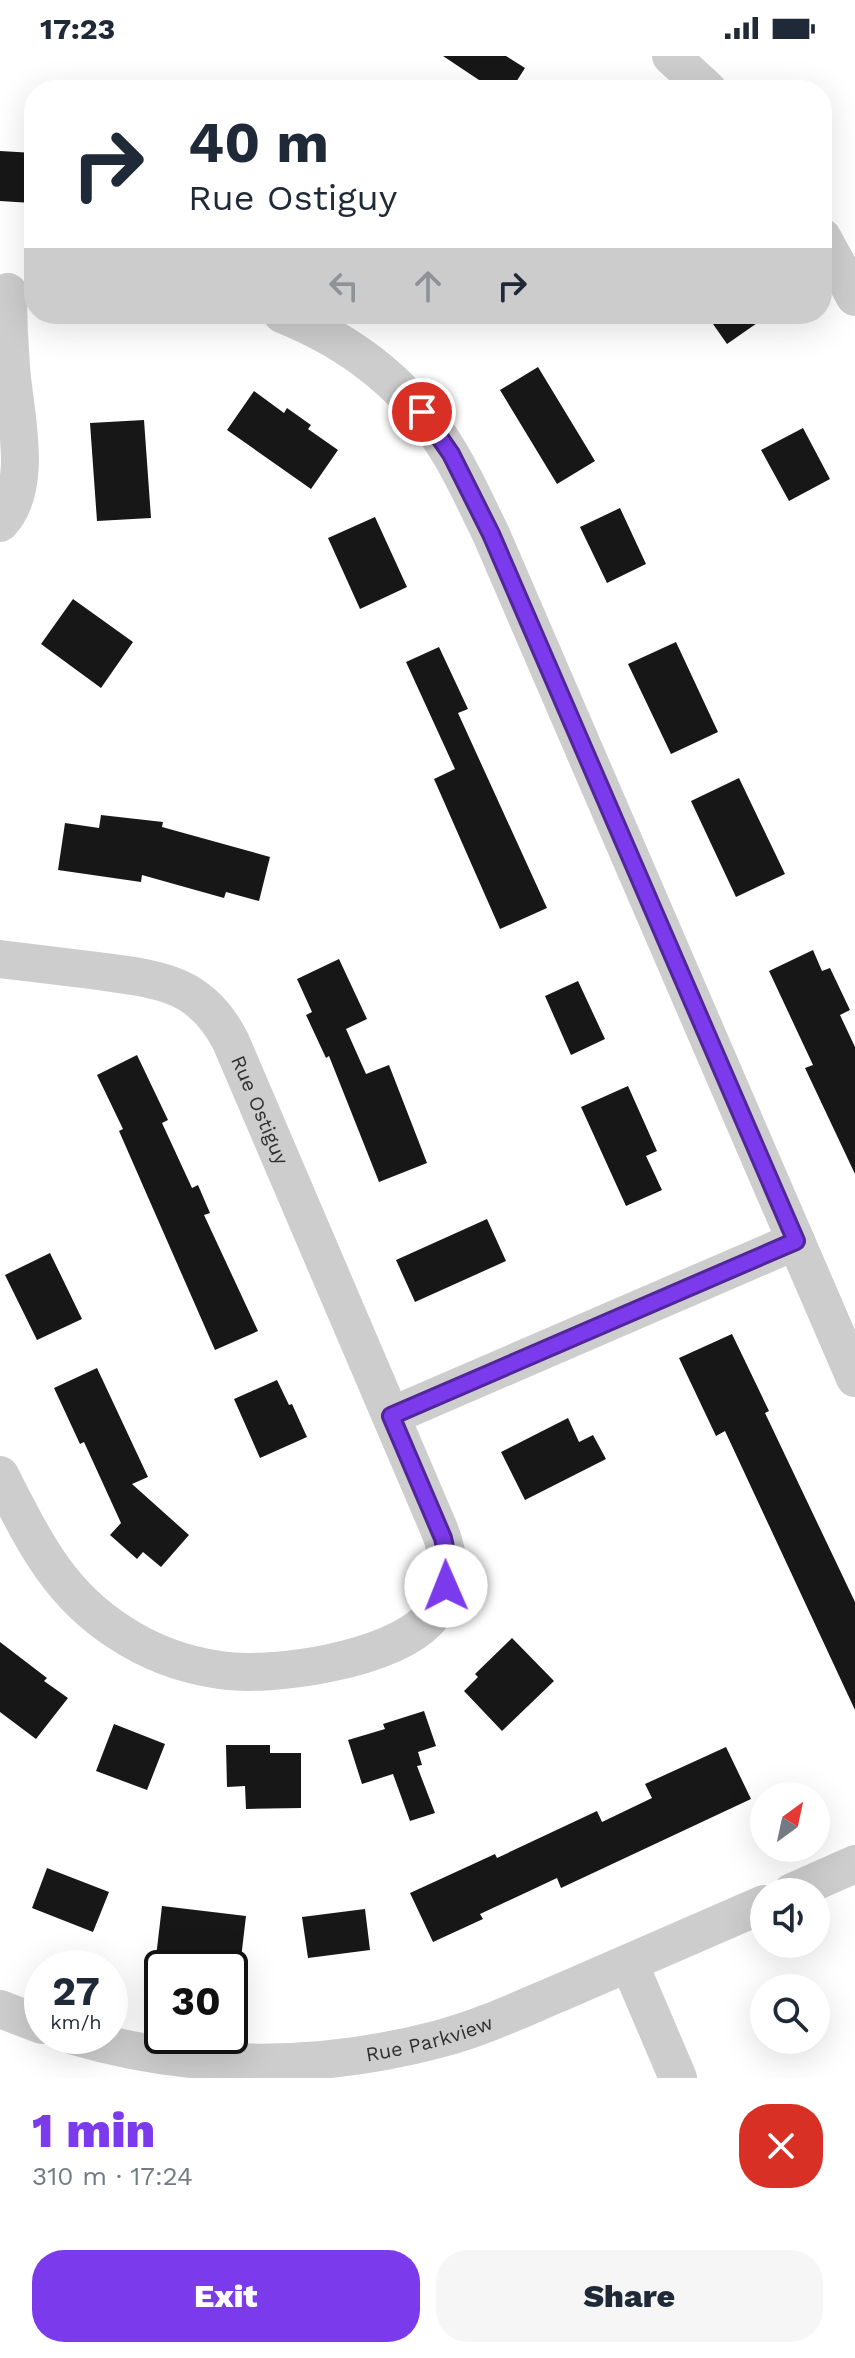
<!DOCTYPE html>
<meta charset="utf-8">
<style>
:root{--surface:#fff;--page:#f6f6f7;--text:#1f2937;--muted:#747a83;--accent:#7c3aed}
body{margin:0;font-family:"Work Sans",sans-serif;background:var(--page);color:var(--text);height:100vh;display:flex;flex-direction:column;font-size:30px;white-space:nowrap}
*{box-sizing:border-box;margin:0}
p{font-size:26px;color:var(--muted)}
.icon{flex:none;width:44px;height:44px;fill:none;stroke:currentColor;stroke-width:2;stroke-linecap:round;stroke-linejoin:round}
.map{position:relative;height:2022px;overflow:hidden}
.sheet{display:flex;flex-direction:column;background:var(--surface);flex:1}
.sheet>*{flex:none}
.guide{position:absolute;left:24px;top:24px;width:808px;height:244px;border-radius:32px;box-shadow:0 8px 32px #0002;background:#fff;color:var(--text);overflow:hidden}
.needle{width:52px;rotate:33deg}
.controls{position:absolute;left:750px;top:1726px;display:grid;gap:16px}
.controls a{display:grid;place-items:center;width:80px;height:80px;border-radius:50%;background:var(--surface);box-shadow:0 8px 32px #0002;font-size:40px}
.speed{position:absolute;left:24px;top:1894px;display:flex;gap:16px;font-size:40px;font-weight:700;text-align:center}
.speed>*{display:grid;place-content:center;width:104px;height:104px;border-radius:50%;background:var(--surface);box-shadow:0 8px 32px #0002;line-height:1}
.speed small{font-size:20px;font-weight:400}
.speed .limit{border:4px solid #111;border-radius:12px;background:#fff;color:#111}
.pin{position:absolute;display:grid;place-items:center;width:68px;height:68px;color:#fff;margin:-34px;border:4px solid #fff;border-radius:50%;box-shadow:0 2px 8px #0007}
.me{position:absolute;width:88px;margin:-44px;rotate:359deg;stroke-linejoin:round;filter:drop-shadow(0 0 6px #0008)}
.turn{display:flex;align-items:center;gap:28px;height:168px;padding:0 32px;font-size:36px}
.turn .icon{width:104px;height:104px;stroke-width:2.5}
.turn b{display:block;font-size:56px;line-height:68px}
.lanes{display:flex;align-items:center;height:76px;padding:0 32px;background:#0003;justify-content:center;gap:40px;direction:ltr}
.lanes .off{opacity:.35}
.round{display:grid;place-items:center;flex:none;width:84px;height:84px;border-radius:32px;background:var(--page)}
.head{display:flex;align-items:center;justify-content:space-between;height:136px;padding:0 32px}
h1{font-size:48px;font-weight:800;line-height:60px;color:var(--accent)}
.primary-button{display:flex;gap:16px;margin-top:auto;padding:16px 32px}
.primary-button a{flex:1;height:92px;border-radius:32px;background:var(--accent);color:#fff;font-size:32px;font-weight:800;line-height:92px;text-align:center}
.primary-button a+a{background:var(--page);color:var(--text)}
.status{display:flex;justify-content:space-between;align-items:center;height:56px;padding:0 40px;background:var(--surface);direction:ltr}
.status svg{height:22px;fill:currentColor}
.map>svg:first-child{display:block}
.building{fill:#171717}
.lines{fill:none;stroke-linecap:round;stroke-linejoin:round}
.minor{stroke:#cdcdcd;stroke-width:38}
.route-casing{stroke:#51269a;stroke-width:20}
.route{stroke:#7c3aed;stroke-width:14}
.labels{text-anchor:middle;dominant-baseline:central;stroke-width:8;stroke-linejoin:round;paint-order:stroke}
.street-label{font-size:20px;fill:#303030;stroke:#fff}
</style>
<div class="status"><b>17:23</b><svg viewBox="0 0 49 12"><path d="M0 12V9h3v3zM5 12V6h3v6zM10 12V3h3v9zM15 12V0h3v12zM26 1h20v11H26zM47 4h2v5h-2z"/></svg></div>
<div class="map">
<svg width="855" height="2022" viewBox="0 0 855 2022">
<rect width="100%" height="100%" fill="#fff"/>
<!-- building -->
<path class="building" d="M 443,0 L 506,0 L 525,12 L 511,34 L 494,34 Z
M 0,95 L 34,97 L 32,147 L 0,145 Z
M 706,258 L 770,258 L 727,288 Z
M 538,311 L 595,405 L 557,428 L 500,334 Z
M 254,335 L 284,357 L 287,352 L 311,369 L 308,373 L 338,394 L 311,433 L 227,374 Z
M 144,364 L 151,462 L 97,465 L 90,367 Z
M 803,372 L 830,423 L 789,445 L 761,394 Z
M 620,452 L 646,508 L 607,527 L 580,471 Z
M 375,461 L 407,531 L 360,553 L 328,482 Z
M 73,543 L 133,586 L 101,632 L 41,588 Z
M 676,586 L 718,676 L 671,698 L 628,608 Z
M 439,591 L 468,653 L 458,657 L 547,852 L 500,873 L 434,723 L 455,713 L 406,606 Z
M 739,722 L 785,818 L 736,841 L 691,745 Z
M 101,759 L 163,766 L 162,771 L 270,801 L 259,845 L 226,836 L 224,842 L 142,819 L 141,826 L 58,814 L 65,767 L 99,772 Z
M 813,894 L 822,915 L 830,912 L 850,954 L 840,959 L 855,991 L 855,1118 L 805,1012 L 813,1009 L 769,915 Z
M 339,903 L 367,963 L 346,973 L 366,1018 L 389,1009 L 427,1107 L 379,1126 L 329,1000 L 326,1002 L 306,959 L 312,956 L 297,923 Z
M 578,925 L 605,983 L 571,999 L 545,940 Z
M 137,999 L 168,1064 L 162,1067 L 192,1132 L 198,1129 L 210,1157 L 204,1159 L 258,1275 L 215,1294 L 119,1075 L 123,1073 L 97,1019 Z
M 628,1030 L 657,1095 L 646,1100 L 662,1134 L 626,1150 L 581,1051 Z
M 487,1163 L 506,1205 L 415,1246 L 396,1204 Z
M 50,1197 L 82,1263 L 37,1284 L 5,1219 Z
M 732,1278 L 769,1355 L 765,1357 L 855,1546 L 855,1654 L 725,1375 L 716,1380 L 679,1302 Z
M 97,1312 L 148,1421 L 132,1428 L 189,1479 L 161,1511 L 143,1496 L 137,1503 L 110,1479 L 121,1467 L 84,1386 L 80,1388 L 54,1332 Z
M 277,1324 L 289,1349 L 292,1348 L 307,1381 L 260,1402 L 234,1343 Z
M 568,1362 L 579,1386 L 593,1379 L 606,1403 L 525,1444 L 501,1396 Z
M 512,1582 L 554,1625 L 502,1675 L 464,1635 L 478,1621 L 475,1618 Z
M 0,1586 L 47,1622 L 44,1625 L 68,1642 L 36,1683 L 0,1656 Z
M 424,1655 L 436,1690 L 418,1696 L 422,1709 L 417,1710 L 435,1757 L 410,1765 L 393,1718 L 362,1728 L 348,1684 L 385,1673 L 383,1668 Z
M 114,1668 L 165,1688 L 147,1734 L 96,1715 Z
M 226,1689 L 270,1689 L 270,1697 L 301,1697 L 301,1752 L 246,1753 L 245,1730 L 227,1731 Z
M 726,1691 L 751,1743 L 561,1832 L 557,1822 L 480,1858 L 483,1863 L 433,1886 L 410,1837 L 495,1798 L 497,1802 L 597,1755 L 602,1766 L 652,1742 L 645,1728 Z
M 47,1812 L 109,1836 L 93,1876 L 32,1852 Z
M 162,1850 L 246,1860 L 240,1911 L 156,1901 Z
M 365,1853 L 370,1894 L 308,1902 L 302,1861 Z"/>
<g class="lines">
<!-- minor -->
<g class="minor">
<path d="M 671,0 L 708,34"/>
<path d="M 822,181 L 855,241"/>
<path d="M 282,258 C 352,286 410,331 449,396 C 465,422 477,450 491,478 L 855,1322"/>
<path d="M 0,467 C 35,430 14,356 11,311 C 9,286 8,261 8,236"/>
<path id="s1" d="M 0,903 C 33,907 65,911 98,915 C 158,923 201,926 231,986 L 439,1473 C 452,1504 452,1538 428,1564 C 390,1604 273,1622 220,1614 C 185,1609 149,1596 119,1576 C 57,1536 33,1483 0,1419"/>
<path d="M 391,1360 L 796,1185"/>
<path d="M 792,1836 L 855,1808"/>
<path d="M 629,1907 L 678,2022"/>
<path d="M 0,1953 L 42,1969"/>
<path id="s2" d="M 74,1980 C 194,2015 319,2015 439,1983 C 482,1972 523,1952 564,1935 C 630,1906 697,1877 764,1848"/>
</g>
</g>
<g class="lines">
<defs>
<path id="route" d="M 422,356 L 451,398 L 491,478 L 796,1185 L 391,1360 L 443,1482 L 448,1505 L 446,1530"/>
</defs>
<!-- route casing -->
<use href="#route" class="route-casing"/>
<!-- route -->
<use href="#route" class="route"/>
</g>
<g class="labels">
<!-- street labels -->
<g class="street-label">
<text stroke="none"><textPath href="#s1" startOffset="332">Rue Ostiguy</textPath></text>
<text stroke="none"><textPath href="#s2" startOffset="360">Rue Parkview</textPath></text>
</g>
</g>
</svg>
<div class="controls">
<a><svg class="needle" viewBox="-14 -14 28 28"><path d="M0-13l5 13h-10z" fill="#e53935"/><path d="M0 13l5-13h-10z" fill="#747a83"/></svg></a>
<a><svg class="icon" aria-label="sound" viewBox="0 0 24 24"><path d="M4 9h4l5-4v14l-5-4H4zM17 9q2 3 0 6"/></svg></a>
<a><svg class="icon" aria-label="search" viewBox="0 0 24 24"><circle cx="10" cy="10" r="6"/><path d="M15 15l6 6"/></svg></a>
</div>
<div class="speed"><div>27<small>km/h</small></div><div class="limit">30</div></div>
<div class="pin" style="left:422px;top:356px;background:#d93025"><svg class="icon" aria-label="arrive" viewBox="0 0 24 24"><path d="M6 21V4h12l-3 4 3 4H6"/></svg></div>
<svg class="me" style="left:446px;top:1530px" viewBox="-20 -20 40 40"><circle r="19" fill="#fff"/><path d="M0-13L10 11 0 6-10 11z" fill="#7c3aed"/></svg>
<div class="guide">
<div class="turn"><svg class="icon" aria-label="right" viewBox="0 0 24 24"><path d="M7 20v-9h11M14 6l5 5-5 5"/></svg><div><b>40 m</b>Rue Ostiguy</div></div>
<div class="lanes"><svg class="icon off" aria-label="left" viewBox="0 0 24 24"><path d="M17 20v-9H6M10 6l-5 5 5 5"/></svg><svg class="icon off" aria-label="ahead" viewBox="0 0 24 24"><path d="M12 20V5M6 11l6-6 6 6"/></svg><svg class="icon" aria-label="right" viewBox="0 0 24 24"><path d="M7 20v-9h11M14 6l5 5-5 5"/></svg></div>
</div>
</div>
<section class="sheet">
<div class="head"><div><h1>1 min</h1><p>310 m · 17:24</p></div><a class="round" style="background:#d93025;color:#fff"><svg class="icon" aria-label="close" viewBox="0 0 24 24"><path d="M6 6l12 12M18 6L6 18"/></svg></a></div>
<div class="primary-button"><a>Exit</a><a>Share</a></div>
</section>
